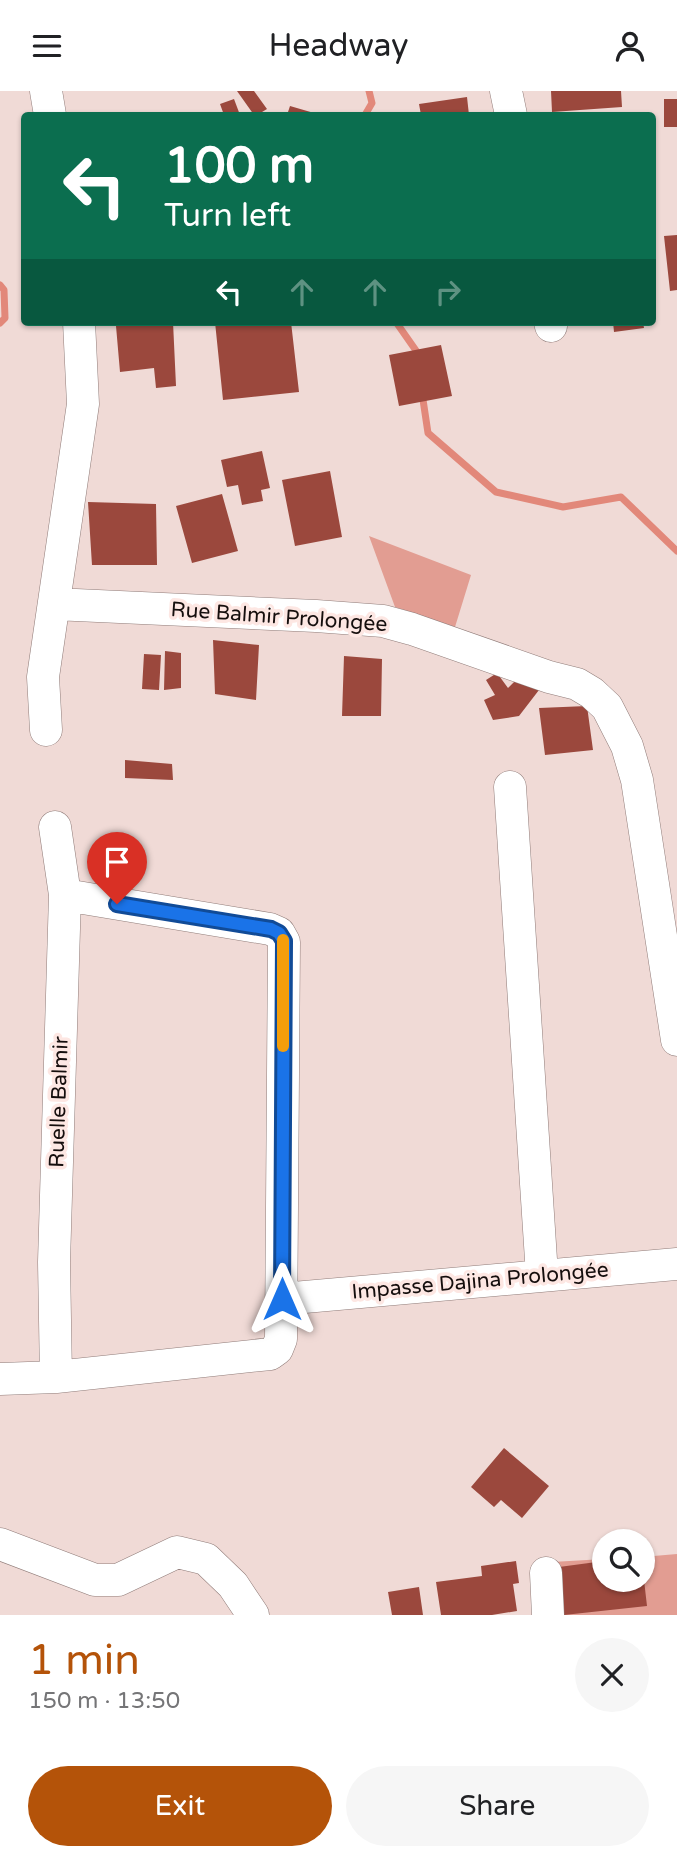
<!DOCTYPE html>
<meta charset="utf-8">
<style>
:root{--surface:#fff;--page:#f6f6f6;--text:#202124;--muted:#757577;--accent:#b45309}
body{margin:0;font-family:"Varela Round",sans-serif;background:var(--page);color:var(--text);height:100vh;display:flex;flex-direction:column;font-size:26px;white-space:nowrap}
*{box-sizing:border-box;margin:0}
p{font-size:23px;color:var(--muted)}
.icon{flex:none;width:38px;height:38px;fill:none;stroke:currentColor;stroke-width:2;stroke-linecap:round;stroke-linejoin:round}
.map{position:relative;height:1524px;overflow:hidden}
.panel{display:flex;flex-direction:column;background:var(--surface);flex:1}
.panel>*{flex:none}
.banner{position:absolute;left:21px;top:21px;width:635px;height:214px;border-radius:7px;box-shadow:0 2px 5px #0004;background:#0b6e4f;color:#fff;overflow:hidden}
.tools{position:absolute;left:592px;top:1438px;display:grid;gap:14px}
.tools a{display:grid;place-items:center;width:63px;height:63px;border-radius:50%;background:var(--surface);box-shadow:0 2px 5px #0004;font-size:35px}
.pin{position:absolute;display:grid;place-items:center;width:60px;height:60px;color:#fff;margin:-72px -30px;border-radius:50% 50% 50% 0;rotate:-45deg;box-shadow:0 0 7px #0007}
.pin .icon{rotate:45deg}
.me{position:absolute;width:77px;margin:-38px;rotate:0deg;stroke-linejoin:round;filter:drop-shadow(0 0 5px #0008)}
.turn{display:flex;align-items:center;gap:24px;height:147px;padding:0 28px;font-size:32px}
.turn .icon{width:91px;height:91px;stroke-width:2.5}
.turn b{display:block;font-size:49px;line-height:60px}
.lanes{display:flex;align-items:center;height:66px;padding:0 28px;background:#0003;justify-content:center;gap:35px;direction:ltr}
.lanes .off{opacity:.35}
.round{display:grid;place-items:center;flex:none;width:74px;height:74px;border-radius:37px;background:var(--page)}
.head{display:flex;align-items:center;justify-content:space-between;height:119px;padding:0 28px}
h1{font-size:42px;font-weight:600;line-height:52px;color:var(--accent)}
.cta{display:flex;gap:14px;margin-top:auto;padding:14px 28px}
.cta a{flex:1;height:80px;border-radius:42px;background:var(--accent);color:#fff;font-size:28px;font-weight:600;line-height:80px;text-align:center}
.cta a+a{background:var(--page);color:var(--text)}
header{display:flex;justify-content:space-between;align-items:center;height:91px;padding:0 28px;background:var(--surface);font-size:32px;font-weight:600}
.map>svg:first-child{display:block}
.green{fill:#e29d92}
.lines{fill:none;stroke-linecap:round;stroke-linejoin:round}
.stream{stroke:#e2887a;stroke-width:7}
.building{fill:#9b483d}
.minor-casing{stroke:#907c79;stroke-width:33}
.minor{stroke:#fff;stroke-width:32}
.route-casing{stroke:#114b97;stroke-width:18}
.route{stroke:#1a73e8;stroke-width:12}
.slow{stroke:#f59e0b;stroke-width:12}
.labels{text-anchor:middle;dominant-baseline:central;stroke-width:7;stroke-linejoin:round;paint-order:stroke}
.street-label{font-size:21px;fill:#150e0d;stroke:#fde7e3}
</style>
<header><svg class="icon" aria-label="menu" viewBox="0 0 24 24"><path d="M4 6h16M4 12h16M4 18h16"/></svg>Headway<svg class="icon" aria-label="person" viewBox="0 0 24 24"><circle cx="12" cy="8" r="4"/><path d="M4 21q1-7 8-7t8 7"/></svg></header>
<div class="map">
<svg width="677" height="1524" viewBox="0 0 677 1524">
<rect width="100%" height="100%" fill="#f0dad6"/>
<!-- green -->
<path class="green" d="M 369,445 L 471,484 L 455,536 L 395,516 Z
M 677,1463 L 677,1524 L 555,1524 L 552,1471 L 604,1468 L 604,1489 L 642,1489 L 642,1466 Z"/>
<g class="lines">
<!-- stream -->
<path class="stream" d="M 365,24 L 372,12 L 369,0
M 0,194 L 4,199 L 5,227 L 0,232
M 396,231 L 417,261 L 417,266
M 422,302 L 428,342 L 496,401 L 563,416 L 621,406 L 677,460"/>
</g>
<!-- building -->
<path class="building" d="M 237,0 L 254,0 L 267,18 L 257,24 L 254,24 Z
M 551,0 L 621,0 L 622,16 L 552,21 Z
M 467,6 L 469,24 L 421,24 L 419,13 Z
M 234,8 L 240,24 L 224,24 L 220,13 Z
M 664,8 L 677,8 L 677,36 L 664,36 Z
M 290,15 L 314,22 L 313,24 L 287,24 Z
M 677,144 L 677,199 L 670,200 L 664,145 Z
M 173,231 L 176,295 L 156,297 L 154,277 L 120,281 L 116,235 Z
M 215,231 L 291,231 L 299,301 L 223,309 Z
M 613,231 L 643,231 L 644,237 L 614,241 Z
M 441,254 L 452,305 L 399,315 L 389,264 Z
M 262,360 L 270,397 L 261,399 L 263,410 L 242,414 L 238,394 L 227,396 L 221,369 Z
M 330,380 L 342,446 L 295,455 L 282,389 Z
M 222,403 L 238,460 L 192,472 L 176,415 Z
M 88,411 L 156,413 L 157,474 L 92,474 Z
M 213,549 L 259,554 L 256,609 L 215,603 Z
M 165,560 L 181,562 L 181,597 L 164,599 Z
M 144,563 L 161,564 L 159,599 L 142,598 Z
M 344,565 L 382,568 L 381,625 L 342,625 Z
M 497,582 L 508,597 L 517,588 L 539,599 L 519,625 L 493,629 L 484,609 L 495,604 L 486,589 Z
M 587,615 L 593,659 L 545,664 L 539,617 Z
M 125,669 L 172,673 L 173,689 L 125,687 Z
M 504,1357 L 549,1395 L 522,1427 L 501,1409 L 494,1416 L 471,1396 Z
M 516,1470 L 519,1492 L 513,1493 L 517,1520 L 492,1524 L 441,1524 L 436,1491 L 482,1485 L 481,1475 Z
M 604,1470 L 604,1489 L 644,1489 L 647,1515 L 564,1524 L 559,1476 Z
M 419,1496 L 423,1524 L 392,1524 L 388,1501 Z"/>
<g class="lines">
<defs>
<path id="minor" d="M 46,0 L 50,24
M 506,0 L 511,24
M 550,231 L 551,235
M 54,513 L 316,525 L 383,530 L 412,538 L 549,586 L 577,593 L 592,602 L 607,616 L 627,655 L 637,689 L 677,949
M 46,639 L 43,586 L 83,313 L 79,231
M 510,696 L 542,1184
M 55,736 L 65,804 L 54,1171 L 56,1286
M 282,1208 L 677,1173
M 0,1288 L 56,1286 L 270,1263 L 277,1258 L 281,1248 L 284,851 L 279,842 L 270,838 L 65,804
M 0,1453 L 95,1489 L 118,1489 L 177,1461 L 206,1468 L 233,1494 L 253,1524
M 546,1482 L 548,1524"/>
</defs>
<!-- minor casing -->
<use href="#minor" class="minor-casing"/>
<!-- minor -->
<use href="#minor" class="minor"/>
</g>
<g class="lines">
<defs>
<path id="route" d="M 117,813 L 271,838 L 279,842 L 284,850 L 282,1208"/>
</defs>
<!-- route casing -->
<use href="#route" class="route-casing"/>
<!-- route -->
<use href="#route" class="route"/>
<!-- slow -->
<path class="slow" d="M 283,849 L 283,955"/>
</g>
<g class="labels">
<!-- street labels -->
<g class="street-label">
<text transform="translate(279 526) rotate(4)">Rue Balmir Prolongée</text>
<text transform="translate(59 1011) rotate(-88)">Ruelle Balmir</text>
<text transform="translate(480 1190) rotate(-5)">Impasse Dajina Prolongée</text>
</g>
</g>
</svg>
<div class="tools">
<a><svg class="icon" aria-label="search" viewBox="0 0 24 24"><circle cx="10" cy="10" r="6"/><path d="M15 15l6 6"/></svg></a>
</div>
<div class="pin" style="left:117px;top:813px;background:#d93025"><svg class="icon" aria-label="arrive" viewBox="0 0 24 24"><path d="M6 21V4h12l-3 4 3 4H6"/></svg></div>
<svg class="me" style="left:282px;top:1208px" viewBox="-20 -20 40 40"><path d="M0-17L14 15 0 8-14 15z" fill="#1a73e8" stroke="#fff" stroke-width="4"/></svg>
<div class="banner">
<div class="turn"><svg class="icon" aria-label="left" viewBox="0 0 24 24"><path d="M17 20v-9H6M10 6l-5 5 5 5"/></svg><div><b>100 m</b>Turn left</div></div>
<div class="lanes"><svg class="icon" aria-label="left" viewBox="0 0 24 24"><path d="M17 20v-9H6M10 6l-5 5 5 5"/></svg><svg class="icon off" aria-label="ahead" viewBox="0 0 24 24"><path d="M12 20V5M6 11l6-6 6 6"/></svg><svg class="icon off" aria-label="ahead" viewBox="0 0 24 24"><path d="M12 20V5M6 11l6-6 6 6"/></svg><svg class="icon off" aria-label="right" viewBox="0 0 24 24"><path d="M7 20v-9h11M14 6l5 5-5 5"/></svg></div>
</div>
</div>
<section class="panel">
<div class="head"><div><h1>1 min</h1><p>150 m · 13:50</p></div><a class="round"><svg class="icon" aria-label="close" viewBox="0 0 24 24"><path d="M6 6l12 12M18 6L6 18"/></svg></a></div>
<div class="cta"><a>Exit</a><a>Share</a></div>
</section>
